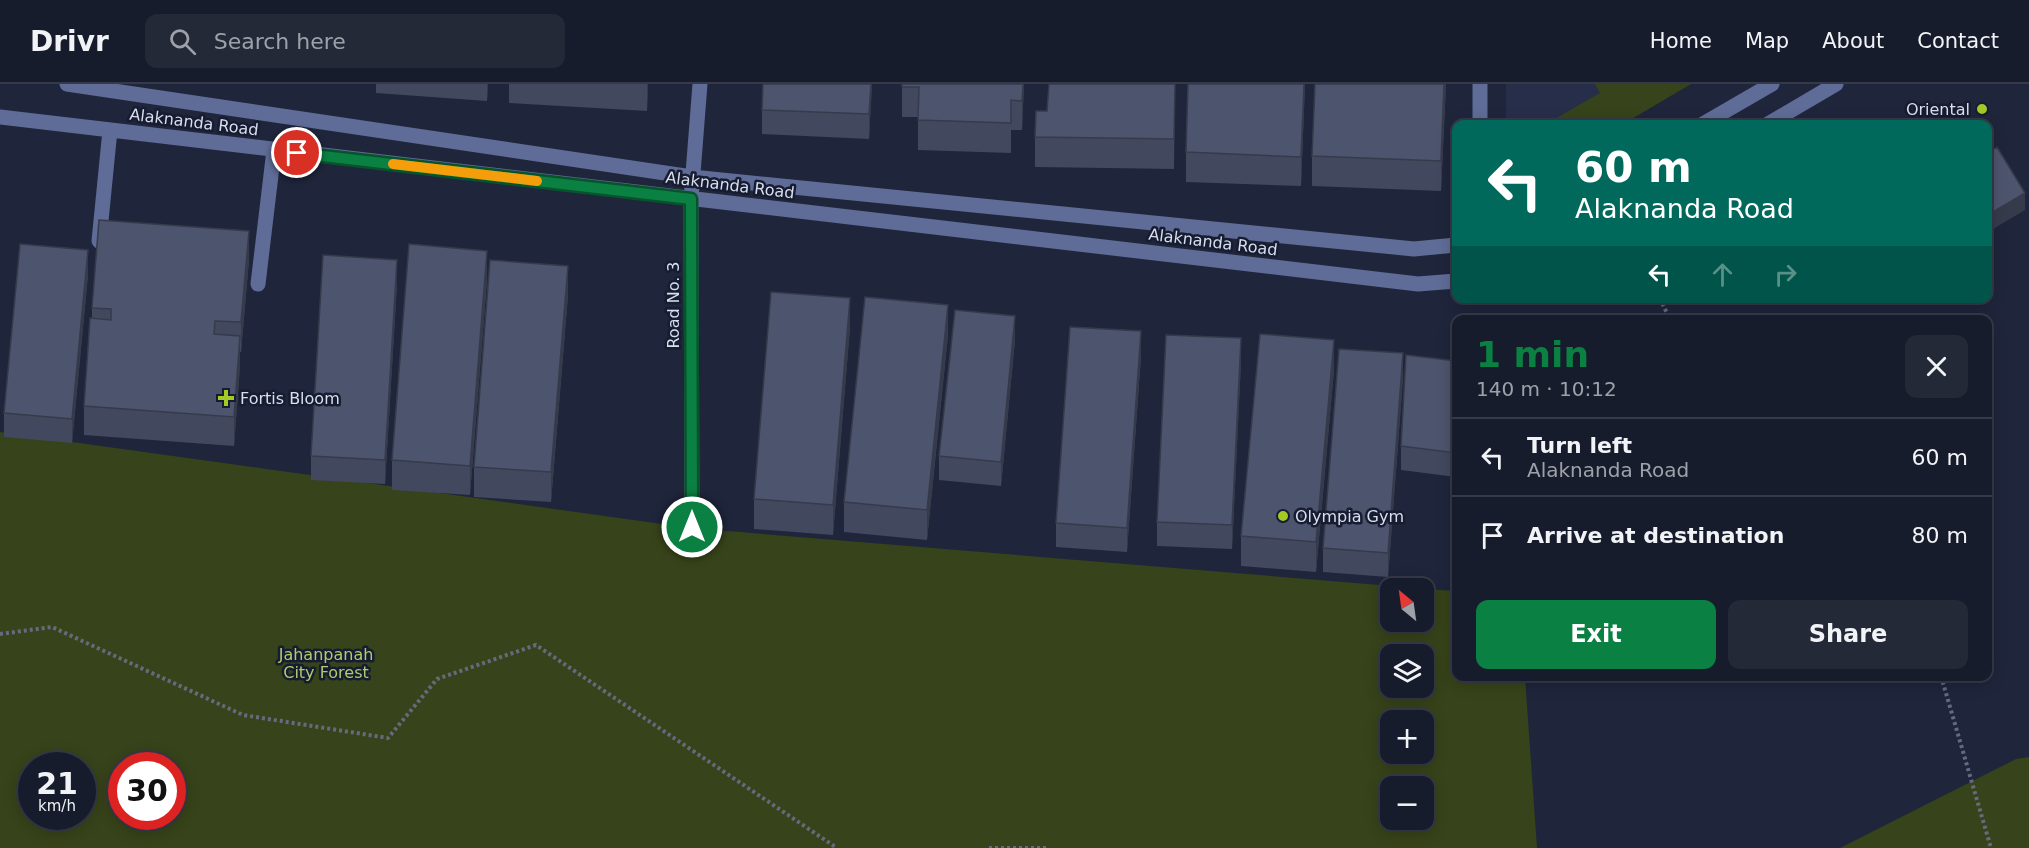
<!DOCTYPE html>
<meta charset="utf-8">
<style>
:root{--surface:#171c2c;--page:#242938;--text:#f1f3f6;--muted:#9ea1a9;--line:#363a48;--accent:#0b8043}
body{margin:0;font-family:"DejaVu Sans",sans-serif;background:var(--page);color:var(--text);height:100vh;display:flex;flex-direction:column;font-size:22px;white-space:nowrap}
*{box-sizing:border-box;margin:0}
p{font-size:20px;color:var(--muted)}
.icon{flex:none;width:33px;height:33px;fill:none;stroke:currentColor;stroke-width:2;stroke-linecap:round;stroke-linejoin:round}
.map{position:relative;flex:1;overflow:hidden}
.drawer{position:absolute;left:1452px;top:231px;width:540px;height:366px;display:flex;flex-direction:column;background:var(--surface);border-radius:12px;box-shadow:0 3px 15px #0003,0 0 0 2px var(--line)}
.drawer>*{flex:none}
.guide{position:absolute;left:1452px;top:36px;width:540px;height:183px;border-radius:12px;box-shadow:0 3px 15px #0003,0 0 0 2px var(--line);background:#00695c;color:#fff;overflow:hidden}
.needle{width:39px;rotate:331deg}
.controls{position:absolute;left:1380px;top:494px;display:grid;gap:12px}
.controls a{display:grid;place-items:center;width:54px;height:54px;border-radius:12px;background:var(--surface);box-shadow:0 3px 15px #0003,0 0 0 2px var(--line);font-size:30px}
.speed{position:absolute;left:18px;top:668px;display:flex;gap:12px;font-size:30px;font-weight:700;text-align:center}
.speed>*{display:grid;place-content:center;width:78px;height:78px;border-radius:50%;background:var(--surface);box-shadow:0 3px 15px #0003,0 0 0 2px var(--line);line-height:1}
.speed small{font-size:15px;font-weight:400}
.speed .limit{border:9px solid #d22;background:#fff;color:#111}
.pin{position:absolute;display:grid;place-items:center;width:51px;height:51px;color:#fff;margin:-26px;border:3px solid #fff;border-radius:50%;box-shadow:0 2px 6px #0007}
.me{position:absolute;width:66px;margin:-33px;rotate:0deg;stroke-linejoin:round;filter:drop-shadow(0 0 4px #0008)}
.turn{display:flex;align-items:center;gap:21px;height:126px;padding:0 24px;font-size:27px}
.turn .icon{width:78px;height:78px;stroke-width:2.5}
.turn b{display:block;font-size:42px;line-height:51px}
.lanes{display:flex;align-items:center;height:57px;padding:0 24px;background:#0003;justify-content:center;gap:30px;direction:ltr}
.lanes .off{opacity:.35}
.round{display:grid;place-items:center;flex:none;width:63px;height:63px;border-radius:12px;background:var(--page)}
.overview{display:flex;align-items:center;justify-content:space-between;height:102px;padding:0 24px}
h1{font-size:36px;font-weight:700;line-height:45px;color:var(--accent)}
.button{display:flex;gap:12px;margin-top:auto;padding:12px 24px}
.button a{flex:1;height:69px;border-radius:12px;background:var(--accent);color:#fff;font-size:24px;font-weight:700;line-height:69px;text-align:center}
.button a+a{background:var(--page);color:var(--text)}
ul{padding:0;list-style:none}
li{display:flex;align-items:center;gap:18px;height:78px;padding:0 24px;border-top:2px solid var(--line)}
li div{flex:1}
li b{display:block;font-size:22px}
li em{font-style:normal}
header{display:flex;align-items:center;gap:36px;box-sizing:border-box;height:84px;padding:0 30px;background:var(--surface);border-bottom:2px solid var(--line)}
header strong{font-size:28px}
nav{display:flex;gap:33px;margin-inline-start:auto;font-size:21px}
.search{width:420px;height:54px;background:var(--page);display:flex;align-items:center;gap:15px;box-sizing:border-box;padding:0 21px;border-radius:12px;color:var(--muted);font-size:22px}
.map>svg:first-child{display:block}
.built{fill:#272e4a}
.green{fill:#37431a;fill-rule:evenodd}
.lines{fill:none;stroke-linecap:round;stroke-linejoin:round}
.path{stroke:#656b7e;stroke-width:4;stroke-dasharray:3 3;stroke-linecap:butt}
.minor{stroke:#5f6c97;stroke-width:15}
.wall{fill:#42485e}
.shaded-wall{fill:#363b4c}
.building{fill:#4d546d;stroke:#363b4c;stroke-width:1.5}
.route-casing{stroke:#07532c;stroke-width:15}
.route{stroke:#0b8043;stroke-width:10}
.slow{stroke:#f59e0b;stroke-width:10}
.poi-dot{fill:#a3c927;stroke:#161c31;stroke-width:2}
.labels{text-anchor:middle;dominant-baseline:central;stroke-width:5;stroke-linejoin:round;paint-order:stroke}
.poi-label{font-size:16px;fill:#d9deed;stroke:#161c31;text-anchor:start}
.street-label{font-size:16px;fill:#d9deed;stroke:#161c31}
.park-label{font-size:16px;fill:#afcb6b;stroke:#161c31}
</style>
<header>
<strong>Drivr</strong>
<div class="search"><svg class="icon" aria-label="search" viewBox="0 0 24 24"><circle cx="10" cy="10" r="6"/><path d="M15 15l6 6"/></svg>Search here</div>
<nav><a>Home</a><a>Map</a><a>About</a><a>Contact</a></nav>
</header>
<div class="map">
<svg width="2029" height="764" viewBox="0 0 2029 764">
<rect width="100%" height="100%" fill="#1f253b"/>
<!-- built -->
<path class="built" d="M 1506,0 L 1691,0 L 1623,40 L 1506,40 Z"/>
<!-- green -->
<path class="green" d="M 1595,0 L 1691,0 L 1623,40 L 1546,40 L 1600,9 Z
M 0,348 L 691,444 L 1416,504 L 1390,504 L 1390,537 L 1424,537 L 1424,505 L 1456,507 L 1456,592 L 1525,593 L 1537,764 L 0,764 ZM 1390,570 L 1424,570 L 1424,603 L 1390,603 ZM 1390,636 L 1424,636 L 1424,669 L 1390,669 ZM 32,681 L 82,681 L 82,732 L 32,732 ZM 122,681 L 172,681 L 172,732 L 122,732 ZM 1390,702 L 1424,702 L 1424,735 L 1390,735 Z
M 2029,673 L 2029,764 L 1840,764 L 2016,675 Z"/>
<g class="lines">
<!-- path -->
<path class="path" d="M 1660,214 L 1670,236
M 0,550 L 52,543 L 243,631 L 388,654 L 437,595 L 536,561 L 837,764
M 1941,592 L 1991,764
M 989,764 L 1048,764"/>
<!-- minor -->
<path class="minor" d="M 67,0 L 692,93 L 1414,165 L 1456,161
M 1480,0 L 1480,40
M 0,33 L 1418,200 L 1456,197
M 1703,40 L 1772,0
M 1768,40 L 1836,0
M 99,157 L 110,46
M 258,200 L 274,66
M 692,443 L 691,115 L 700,0"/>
</g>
<!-- wall -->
<path class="wall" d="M 376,0 L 488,0 L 487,17 L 376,9 Z
M 509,0 L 648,0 L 647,27 L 509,19 Z
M 872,0 L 869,55 L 762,50 L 762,26 Z
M 902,0 L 1024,0 L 1022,46 L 1011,46 L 1011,69 L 918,66 L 918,33 L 902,33 Z
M 1175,0 L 1174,85 L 1035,83 L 1035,53 Z
M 1305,0 L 1301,102 L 1186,98 L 1186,68 Z
M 1446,0 L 1441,107 L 1312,102 L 1312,72 Z
M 249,176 L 241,268 L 240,268 L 240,282 L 234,362 L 84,351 L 84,322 L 92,234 L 92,224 Z
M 88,191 L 72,359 L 4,353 L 4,329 Z
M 487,196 L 470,411 L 392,406 L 392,376 Z
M 397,200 L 385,400 L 311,396 L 311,372 Z
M 568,211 L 551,418 L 474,413 L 474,383 Z
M 850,243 L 833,451 L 754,445 L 754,415 Z
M 948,251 L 927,456 L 844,448 L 844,418 Z
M 1015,256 L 1001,402 L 939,396 L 939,372 Z
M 1141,272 L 1127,468 L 1056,463 L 1056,439 Z
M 1456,277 L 1456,393 L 1401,386 L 1401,362 Z
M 1241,278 L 1232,465 L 1157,462 L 1157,438 Z
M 1334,286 L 1316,488 L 1241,482 L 1241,452 Z
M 1403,294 L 1388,493 L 1323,488 L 1323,464 Z"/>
<!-- shaded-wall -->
<path class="shaded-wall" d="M 487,0 L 488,0 L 487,17 Z
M 647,0 L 648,0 L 647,27 Z
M 871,0 L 872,0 L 869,55 L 869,30 Z
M 1023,0 L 1024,0 L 1022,46 L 1022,17 Z
M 1304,0 L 1305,0 L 1301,102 L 1301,73 Z
M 1444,0 L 1446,0 L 1441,107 L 1441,77 Z
M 2025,109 L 2025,126 L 1988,148 L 1988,131 Z
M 249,147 L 249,176 L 241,268 L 241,238 Z
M 88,166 L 88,191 L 72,359 L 72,335 Z
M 487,167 L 487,196 L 470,411 L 470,382 Z
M 397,176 L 397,200 L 385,400 L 385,376 Z
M 568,182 L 568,211 L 551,418 L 551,388 Z
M 850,214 L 850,243 L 833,451 L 833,421 Z
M 948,221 L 948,251 L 927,456 L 927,426 Z
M 1015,232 L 1015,256 L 1001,402 L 1001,378 Z
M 1141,247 L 1141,272 L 1127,468 L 1127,444 Z
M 240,252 L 240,282 L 234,362 L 234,333 Z
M 1241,254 L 1241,278 L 1232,465 L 1232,441 Z
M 1334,256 L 1334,286 L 1316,488 L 1316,458 Z
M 1403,269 L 1403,294 L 1388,493 L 1388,469 Z"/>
<!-- building -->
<path class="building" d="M 763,0 L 871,0 L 869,30 L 762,26 Z
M 902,0 L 1023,0 L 1022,17 L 1011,16 L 1011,39 L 918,36 L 919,3 L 902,3 Z
M 1049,0 L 1175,0 L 1174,55 L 1035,53 L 1036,27 L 1047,27 Z
M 1188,0 L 1304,0 L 1301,73 L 1186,68 Z
M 1315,0 L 1444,0 L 1441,77 L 1312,72 Z
M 1997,63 L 2025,109 L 1988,131 L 1988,69 Z
M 99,136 L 249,147 L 241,238 L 215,237 L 214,250 L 240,252 L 234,333 L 84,322 L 90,234 L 111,236 L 111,225 L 92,224 Z
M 20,160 L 88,166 L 72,335 L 4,329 Z
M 409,160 L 487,167 L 470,382 L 392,376 Z
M 323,171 L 397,176 L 385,376 L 311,372 Z
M 490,176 L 568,182 L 551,388 L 474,383 Z
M 771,208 L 850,214 L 833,421 L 754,415 Z
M 865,213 L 948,221 L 927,426 L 844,418 Z
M 955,226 L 1015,232 L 1001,378 L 939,372 Z
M 1070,243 L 1141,247 L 1127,444 L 1056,439 Z
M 1260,250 L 1334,256 L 1316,458 L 1241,452 Z
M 1166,251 L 1241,254 L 1232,441 L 1157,438 Z
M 1339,265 L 1403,269 L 1388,469 L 1323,464 Z
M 1406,271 L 1456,277 L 1456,369 L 1401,362 Z"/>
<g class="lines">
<defs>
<path id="route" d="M 297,69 L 691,115 L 692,443"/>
</defs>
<!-- route casing -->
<use href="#route" class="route-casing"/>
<!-- route -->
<use href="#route" class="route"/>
<!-- slow -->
<path class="slow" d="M 393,80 L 537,97"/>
</g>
<!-- markers -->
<g class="poi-dot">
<circle cx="1982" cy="25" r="6"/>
<path d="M223 305h6v6h6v6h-6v6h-6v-6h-6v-6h6z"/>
<circle cx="1283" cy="432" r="6"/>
</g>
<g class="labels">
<!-- poi labels -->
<g class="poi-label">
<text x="1970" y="25" text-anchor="end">Oriental</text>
<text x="240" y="314">Fortis Bloom</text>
<text x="1295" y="432">Olympia Gym</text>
</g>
<!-- street labels -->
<g class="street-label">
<text transform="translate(194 38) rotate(7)">Alaknanda Road</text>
<text transform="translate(730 101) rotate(7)">Alaknanda Road</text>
<text transform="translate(1213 158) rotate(7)">Alaknanda Road</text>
<text transform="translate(673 221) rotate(-90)">Road No. 3</text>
</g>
<!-- park labels -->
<g class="park-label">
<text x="326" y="570">Jahanpanah<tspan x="326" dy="18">City Forest</tspan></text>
</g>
</g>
</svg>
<div class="controls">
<a><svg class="needle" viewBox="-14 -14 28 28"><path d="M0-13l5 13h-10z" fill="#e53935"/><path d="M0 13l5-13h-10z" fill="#9ea1a9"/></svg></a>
<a><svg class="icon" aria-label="layers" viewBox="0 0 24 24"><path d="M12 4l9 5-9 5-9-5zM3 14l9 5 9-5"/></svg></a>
<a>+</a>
<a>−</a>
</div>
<div class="speed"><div>21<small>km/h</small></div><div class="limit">30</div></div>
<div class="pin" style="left:297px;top:69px;background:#d93025"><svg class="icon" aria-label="arrive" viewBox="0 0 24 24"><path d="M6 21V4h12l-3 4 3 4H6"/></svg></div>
<svg class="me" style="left:692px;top:443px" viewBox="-20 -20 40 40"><circle r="17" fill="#0b8043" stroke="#fff" stroke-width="3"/><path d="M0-11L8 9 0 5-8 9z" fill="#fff"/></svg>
<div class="guide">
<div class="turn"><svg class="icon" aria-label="left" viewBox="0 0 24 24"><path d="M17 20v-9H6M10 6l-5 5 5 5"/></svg><div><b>60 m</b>Alaknanda Road</div></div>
<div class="lanes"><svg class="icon" aria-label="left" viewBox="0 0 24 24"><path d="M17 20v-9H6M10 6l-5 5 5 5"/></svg><svg class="icon off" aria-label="ahead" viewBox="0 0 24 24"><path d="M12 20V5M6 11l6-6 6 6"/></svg><svg class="icon off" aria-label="right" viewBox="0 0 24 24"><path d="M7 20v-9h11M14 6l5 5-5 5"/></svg></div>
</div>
<section class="drawer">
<div class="overview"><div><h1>1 min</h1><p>140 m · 10:12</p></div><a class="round"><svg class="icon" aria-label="close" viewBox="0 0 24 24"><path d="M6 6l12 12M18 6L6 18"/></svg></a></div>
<ul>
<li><svg class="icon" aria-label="left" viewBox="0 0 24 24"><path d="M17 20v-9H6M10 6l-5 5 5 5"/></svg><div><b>Turn left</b><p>Alaknanda Road</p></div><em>60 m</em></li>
<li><svg class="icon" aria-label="arrive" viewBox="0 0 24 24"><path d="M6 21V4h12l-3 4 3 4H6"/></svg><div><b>Arrive at destination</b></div><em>80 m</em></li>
</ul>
<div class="button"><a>Exit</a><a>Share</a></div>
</section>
</div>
